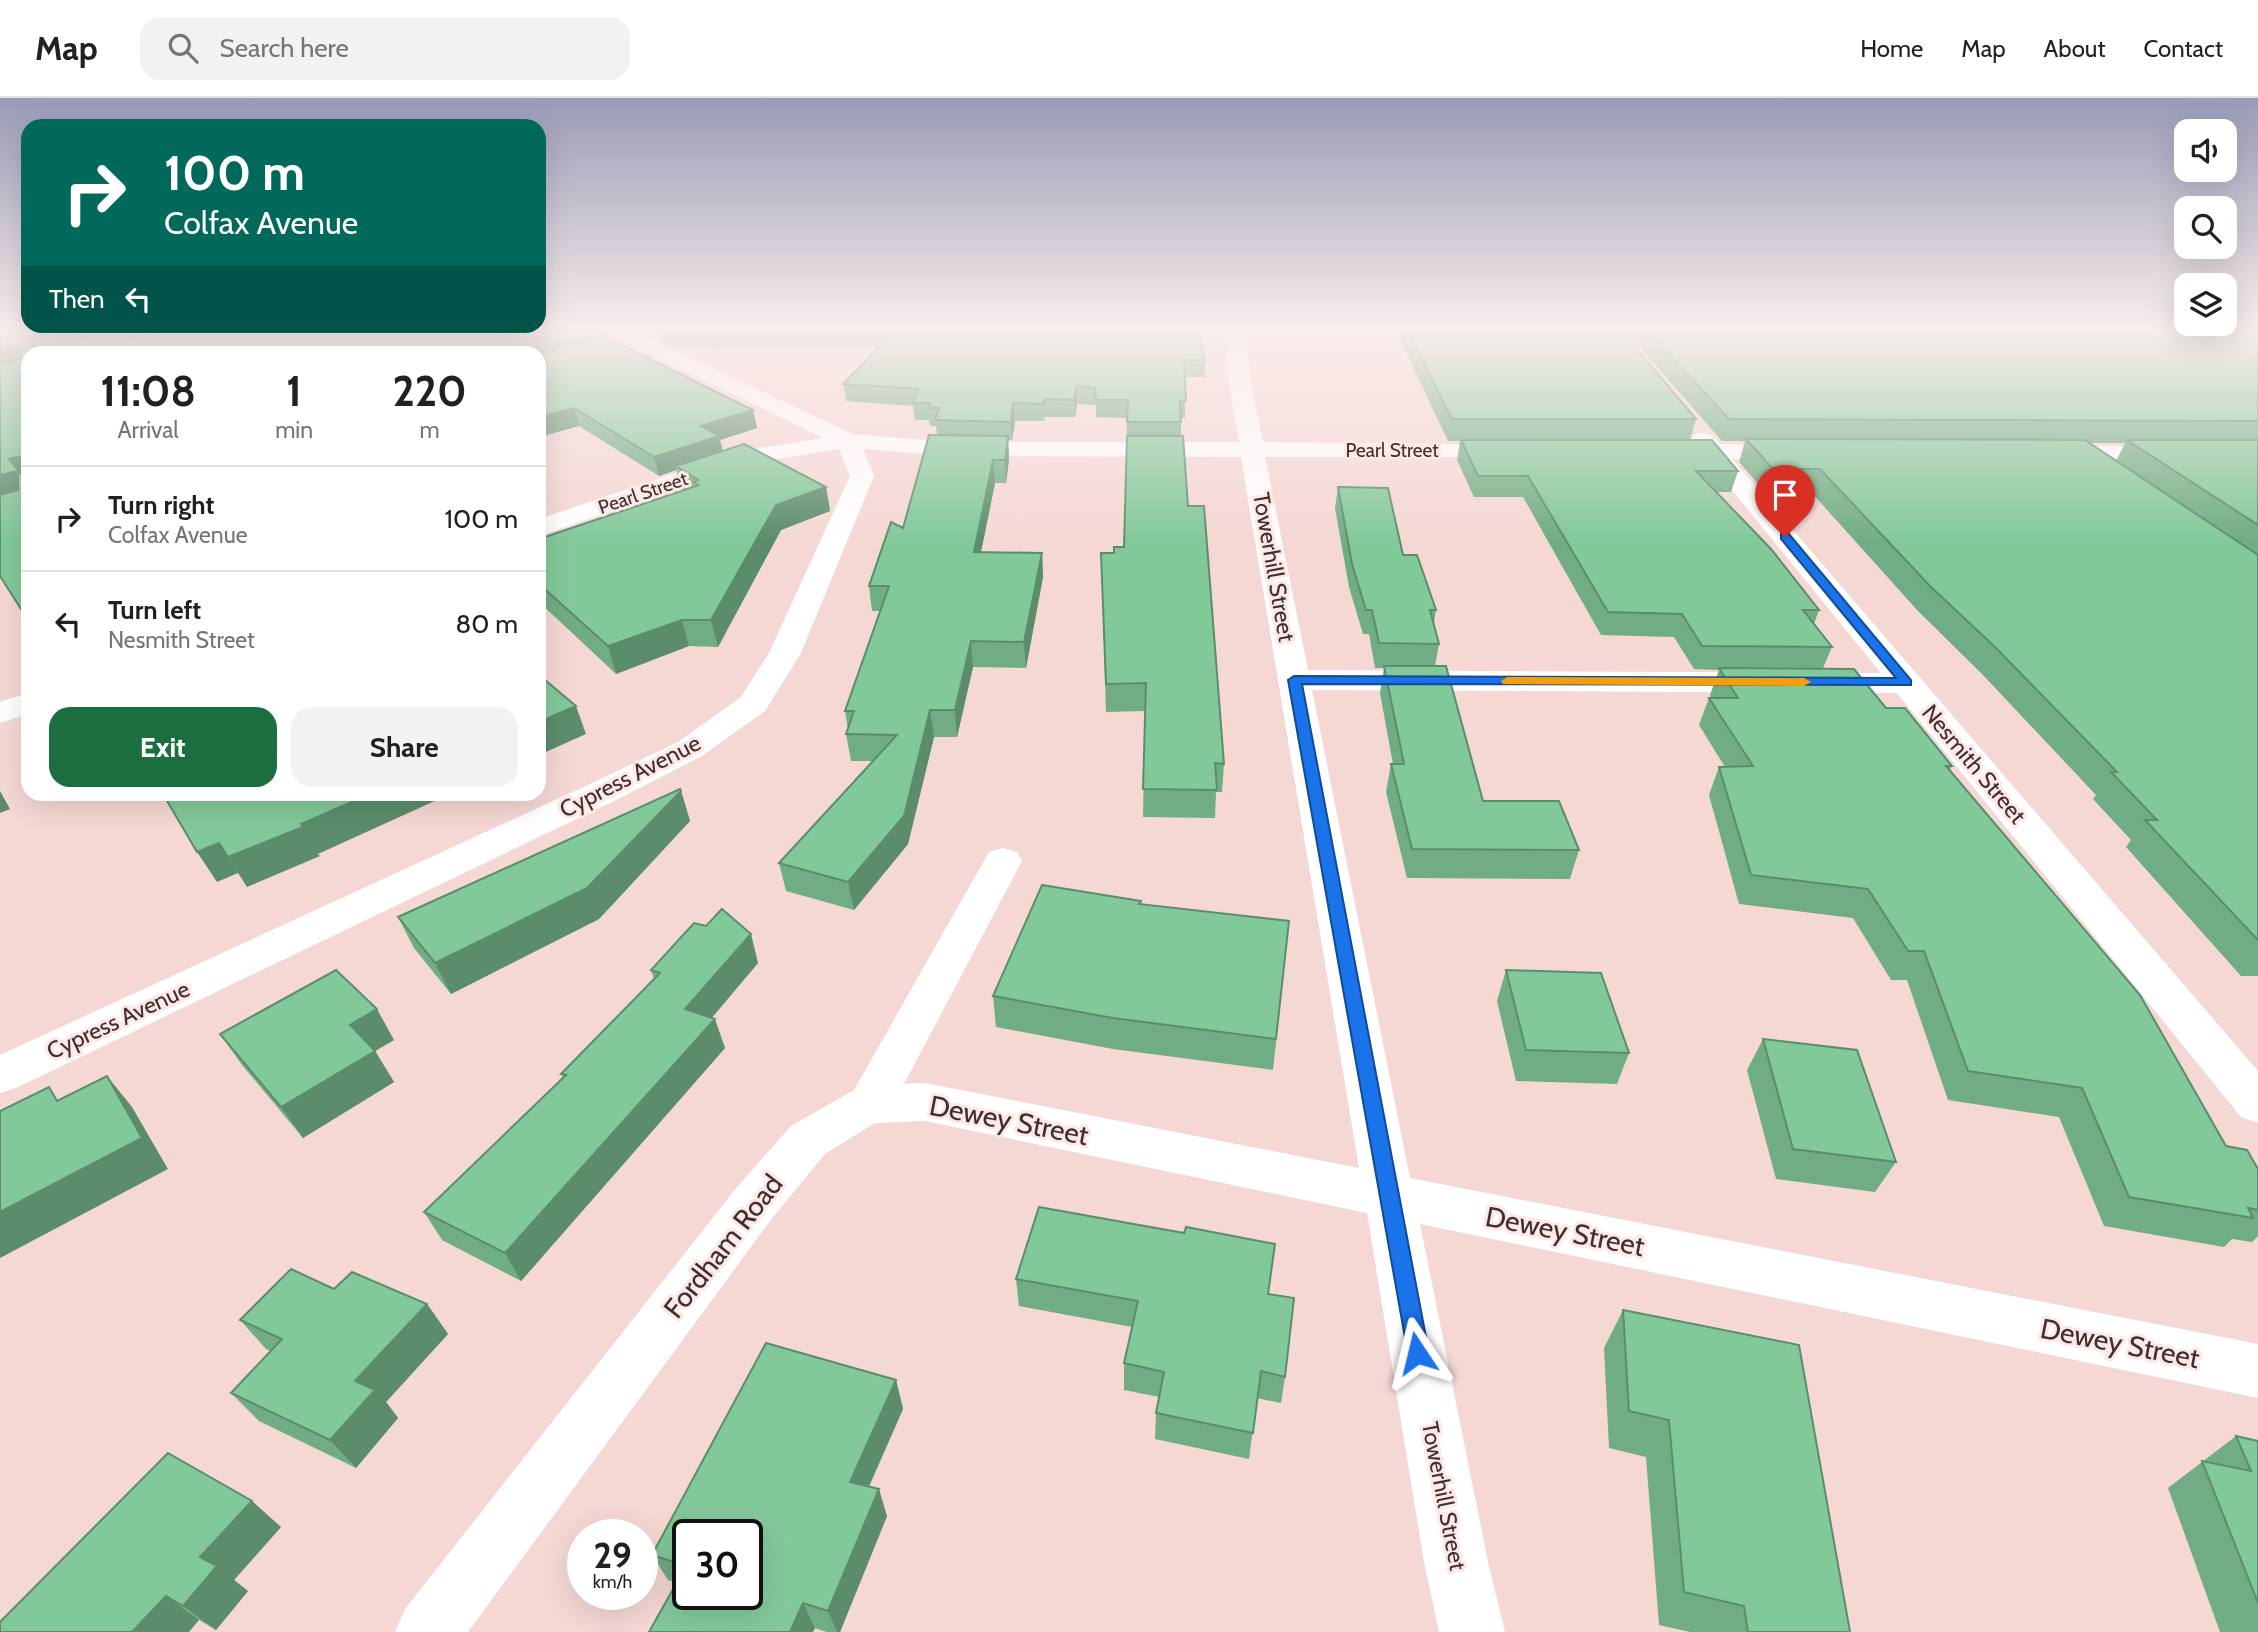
<!DOCTYPE html>
<style>
:root{--surface:#fff;--page:#f2f2f2;--text:#202124;--muted:#757577;--line:#e0e0e0;--accent:#1a6e40}
body{margin:0;font-family:Cabin,sans-serif;background:var(--page);color:var(--text);height:100vh;display:flex;flex-direction:column;font-size:26px;white-space:nowrap}
*{box-sizing:border-box;margin:0}
p{font-size:23px;color:var(--muted)}
.icon{flex:none;width:38px;height:38px;fill:none;stroke:currentColor;stroke-width:2;stroke-linecap:round;stroke-linejoin:round}
.map{position:relative;flex:1;overflow:hidden}
.drawer{position:absolute;left:21px;top:248px;width:525px;height:455px;display:flex;flex-direction:column;background:var(--surface);border-radius:21px;box-shadow:0 7px 28px #0002}
.drawer>*{flex:none}
.guide{position:absolute;left:21px;top:21px;width:525px;height:214px;border-radius:21px;box-shadow:0 7px 28px #0002;background:#00695c;color:#fff;overflow:hidden}
.fabs{position:absolute;left:2174px;top:21px;display:grid;gap:14px}
.fabs a{display:grid;place-items:center;width:63px;height:63px;border-radius:14px;background:var(--surface);box-shadow:0 7px 28px #0002;font-size:35px}
.speed{position:absolute;left:567px;top:1421px;display:flex;gap:14px;font-size:35px;font-weight:700;text-align:center}
.speed>*{display:grid;place-content:center;width:91px;height:91px;border-radius:50%;background:var(--surface);box-shadow:0 7px 28px #0002;line-height:1}
.speed small{font-size:18px;font-weight:400}
.speed .limit{border:4px solid #111;border-radius:10px;background:#fff;color:#111}
.pin{position:absolute;display:grid;place-items:center;width:60px;height:60px;color:#fff;margin:-72px -30px;border-radius:50% 50% 50% 0;rotate:-45deg;box-shadow:0 0 7px #0007}
.pin .icon{rotate:45deg}
.me{position:absolute;width:77px;margin:-38px;rotate:350deg;stroke-linejoin:round;filter:drop-shadow(0 0 5px #0008)}
.turn{display:flex;align-items:center;gap:24px;height:147px;padding:0 28px;font-size:32px}
.turn .icon{width:91px;height:91px;stroke-width:2.5}
.turn b{display:block;font-size:49px;line-height:60px}
.then{display:flex;align-items:center;height:66px;padding:0 28px;background:#0003;gap:14px;font-size:26px}
.eta{display:flex;justify-content:space-evenly;align-items:center;height:119px;text-align:center}
.eta b{font-size:42px;font-weight:700;line-height:49px}
.button{display:flex;gap:14px;margin-top:auto;padding:14px 28px}
.button a{flex:1;height:80px;border-radius:21px;background:var(--accent);color:#fff;font-size:28px;font-weight:700;line-height:80px;text-align:center}
.button a+a{background:var(--page);color:var(--text)}
ul{padding:0;list-style:none}
li{display:flex;align-items:center;gap:21px;height:105px;padding:0 28px;border-top:2px solid var(--line)}
li div{flex:1}
li b{display:block;font-size:26px}
li em{font-style:normal}
header{display:flex;align-items:center;gap:42px;box-sizing:border-box;height:98px;padding:0 35px;background:var(--surface);border-bottom:2px solid var(--line)}
header strong{font-size:33px}
nav{display:flex;gap:38px;margin-inline-start:auto;font-size:24px}
.search{width:490px;height:63px;background:var(--page);display:flex;align-items:center;gap:18px;box-sizing:border-box;padding:0 24px;border-radius:21px;color:var(--muted);font-size:26px}
.map>svg:first-child{display:block}
.lines{fill:none;stroke-linecap:round;stroke-linejoin:round}
.street{fill:#fff;fill-rule:evenodd}
.wall{fill:#70ad84;fill-rule:evenodd}
.shaded-wall{fill:#5b8d6c}
.building{fill:#82c99a;stroke:#5b8d6c;stroke-width:2;fill-rule:evenodd}
.route{fill:#1a73e8;stroke:#114b97;stroke-width:2}
.slow{fill:#f59e0b}
.labels{text-anchor:middle;dominant-baseline:central;stroke-width:6;stroke-linejoin:round;paint-order:stroke}
.far-street-label{font-size:19px;fill:#3c312f;stroke:#fee7e4}
.street-label{font-size:23px;fill:#3c312f;stroke:#fee7e4}
.near-street-label{font-size:28px;fill:#3c312f;stroke:#fee7e4}
</style>
<header>
<strong>Map</strong>
<div class="search"><svg class="icon" aria-label="search" viewBox="0 0 24 24"><circle cx="10" cy="10" r="6"/><path d="M15 15l6 6"/></svg>Search here</div>
<nav><a>Home</a><a>Map</a><a>About</a><a>Contact</a></nav>
</header>
<div class="map">
<svg width="2258" height="1534" viewBox="0 0 2258 1534">
<rect width="100%" height="100%" fill="#f5d8d4"/>
<g class="lines">
<!-- street -->
<path class="street" d="M 601,229 L 625,229 L 853,336 L 947,344 L 1239,344 L 1229,286 L 1225,229 L 1244,229 L 1251,286 L 1263,344 L 1518,347 L 1522,352 L 1518,357 L 1510,359 L 1265,359 L 1308,572 L 1881,575 L 1706,360 L 1661,358 L 1657,353 L 1661,348 L 1695,346 L 1691,341 L 1695,336 C 1708,333 1712,337 1720,346 L 1802,349 L 1806,354 L 1802,359 L 1794,361 L 1732,361 L 2258,973 L 2258,1025 L 2241,1019 L 1897,595 L 1312,592 L 1410,1080 L 2258,1246 L 2258,1300 L 1420,1126 L 1488,1464 L 1505,1534 L 1439,1534 L 1424,1464 L 1367,1115 L 925,1023 L 875,1025 L 825,1056 L 773,1119 L 468,1534 L 395,1534 L 405,1511 L 737,1089 L 791,1028 L 854,992 L 989,754 L 1003,750 L 1017,754 L 1022,763 L 904,986 L 925,985 L 1359,1070 L 1241,359 L 947,358 L 863,351 L 874,378 L 801,555 L 765,613 L 702,658 L 616,702 L 16,990 L 0,995 L 0,957 L 590,686 L 678,644 L 741,599 L 769,555 L 850,378 L 839,351 L 754,365 L 539,438 L 539,421 L 741,353 L 823,340 L 603,233 Z
M 2050,348 L 2258,348 L 2258,362 L 2042,360 L 2038,355 L 2042,350 Z
M 28,595 L 28,616 L 0,625 L 0,604 Z"/>
</g>
<!-- wall -->
<path class="wall" d="M 0,229 L 608,238 L 601,240 L 753,312 L 757,330 L 720,342 L 723,353 L 826,389 L 830,413 L 781,432 L 718,549 L 689,548 L 616,576 L 539,504 L 539,441 L 682,393 L 676,372 L 659,378 L 579,328 L 539,339 L 539,256 L 28,256 L 28,378 L 23,379 L 28,385 L 28,521 L 0,478 Z
M 657,229 L 1197,229 L 1205,262 L 1205,279 L 1185,279 L 1185,320 L 1181,320 L 1181,338 L 1188,408 L 1224,666 L 1222,694 L 1216,694 L 1215,720 L 1143,719 L 1145,613 L 1106,614 L 1102,480 L 1114,455 L 1124,449 L 1127,320 L 1096,319 L 1096,307 L 1077,306 L 1075,319 L 1045,319 L 1044,323 L 1015,323 L 1012,342 L 1008,342 L 1009,361 L 1006,385 L 995,385 L 981,454 L 1042,455 L 1043,479 L 1026,570 L 973,569 L 957,639 L 934,639 L 908,746 L 854,812 L 786,793 L 779,765 L 872,663 L 851,663 L 846,636 L 848,632 L 845,613 L 880,513 L 872,513 L 869,488 L 903,430 L 937,337 L 936,328 L 930,328 L 929,322 L 915,322 L 913,308 L 846,303 L 843,286 L 881,248 L 676,250 L 660,243 Z
M 1394,229 L 1618,229 L 1696,321 L 1690,342 L 1738,373 L 1731,394 L 1717,394 L 1819,512 L 1814,526 L 1832,549 L 1823,570 L 1886,610 L 1952,668 L 1950,672 L 2226,1048 L 2258,1071 L 2258,1138 L 2252,1144 L 2232,1141 L 2224,1149 L 2104,1128 L 2059,1019 L 1948,1002 L 1907,882 L 1891,882 L 1853,820 L 1739,806 L 1709,697 L 1719,669 L 1725,669 L 1699,627 L 1709,600 L 1711,600 L 1710,597 L 1719,572 L 1694,571 L 1674,539 L 1601,537 L 1523,399 L 1474,399 L 1457,362 L 1460,343 L 1448,343 Z
M 1622,229 L 2258,229 L 2258,878 L 2241,878 L 2126,749 L 2131,742 L 2093,701 L 2096,697 L 1982,576 L 1918,513 L 1811,394 L 1765,394 L 1739,364 L 1745,343 L 1722,343 ZM 2088,345 L 2125,345 L 2116,363 Z
M 1338,389 L 1436,512 L 1434,525 L 1439,546 L 1435,568 L 1483,703 L 1579,752 L 1570,781 L 1407,780 L 1386,694 L 1391,666 L 1393,666 L 1380,595 L 1384,570 L 1375,570 L 1369,536 L 1363,536 L 1349,489 L 1335,410 Z
M 681,693 L 690,723 L 599,821 L 451,896 L 414,850 L 398,819 Z
M 1141,806 L 1289,823 L 1273,972 L 1113,951 L 996,929 L 993,898 Z
M 758,865 L 712,920 L 725,950 L 521,1183 L 442,1142 L 424,1114 L 563,980 L 561,976 L 654,881 L 651,872 Z
M 1506,872 L 1629,955 L 1617,986 L 1516,983 L 1497,903 Z
M 220,936 L 394,942 L 375,953 L 394,984 L 303,1040 L 242,967 Z
M 1763,941 L 1896,1064 L 1875,1094 L 1776,1081 L 1747,972 Z
M 1016,1181 L 1268,1196 L 1285,1279 L 1281,1305 L 1257,1300 L 1249,1361 L 1155,1341 L 1156,1315 L 1159,1299 L 1124,1292 L 1124,1265 L 1132,1229 L 1019,1208 Z
M 427,1206 L 448,1236 L 386,1304 L 398,1320 L 356,1370 L 259,1323 L 231,1295 L 271,1253 L 266,1251 L 240,1222 Z
M 1623,1212 L 1850,1534 L 1690,1534 L 1659,1527 L 1646,1359 L 1609,1350 L 1604,1250 Z
M 896,1282 L 903,1311 L 869,1389 L 887,1418 L 840,1534 L 827,1534 L 668,1482 L 652,1457 Z
M 2236,1338 L 2258,1343 L 2258,1534 L 2220,1534 L 2168,1390 Z
M 281,1429 L 234,1482 L 248,1493 L 216,1532 L 199,1522 L 0,1534 Z"/>
<!-- shaded-wall -->
<path class="shaded-wall" d="M 106,229 L 190,229 L 89,256 L 81,239 L 93,231 Z
M 580,229 L 606,229 L 608,238 L 539,257 L 539,256 L 532,256 L 533,241 Z
M 636,229 L 648,229 L 636,231 Z
M 18,247 L 27,263 L 0,270 L 0,251 Z
M 1077,288 L 1077,306 L 1075,319 L 1074,302 Z
M 1013,305 L 1015,323 L 1012,342 L 1011,324 Z
M 574,310 L 579,328 L 539,339 L 539,319 Z
M 753,312 L 757,330 L 720,342 L 723,356 L 676,368 L 676,372 L 659,378 L 654,359 L 701,328 Z
M 1008,338 L 1009,361 L 1006,385 L 1005,362 Z
M 28,357 L 28,378 L 22,380 L 28,389 L 0,399 L 0,377 L 9,361 Z
M 993,362 L 995,385 L 976,478 L 974,454 Z
M 826,389 L 830,413 L 781,432 L 718,549 L 711,522 L 776,407 Z
M 1042,455 L 1043,479 L 1026,570 L 1024,544 Z
M 28,509 L 28,521 L 21,511 Z
M 682,522 L 689,548 L 616,576 L 608,548 Z
M 971,543 L 973,569 L 957,639 L 955,612 Z
M 576,608 L 586,636 L 539,657 L 539,624 Z
M 930,612 L 934,639 L 908,746 L 854,812 L 848,784 Z
M 0,693 L 10,711 L 0,715 Z
M 681,693 L 690,723 L 599,821 L 451,896 L 435,865 Z
M 370,696 L 450,696 L 318,756 L 320,758 L 247,789 L 228,759 Z
M 219,745 L 238,775 L 217,784 L 197,754 Z
M 751,836 L 758,865 L 695,939 L 685,911 Z
M 377,911 L 394,942 L 375,953 L 394,984 L 303,1040 L 281,1009 L 350,927 Z
M 715,921 L 725,950 L 521,1183 L 505,1155 Z
M 107,978 L 132,1009 L 168,1071 L 0,1160 L 0,1114 Z
M 427,1206 L 448,1236 L 386,1304 L 398,1320 L 356,1370 L 330,1342 L 355,1283 Z
M 896,1282 L 903,1311 L 859,1410 L 850,1384 Z
M 879,1391 L 887,1418 L 840,1534 L 837,1534 L 828,1513 Z
M 252,1403 L 281,1429 L 234,1482 L 248,1493 L 216,1532 L 183,1508 L 200,1459 Z
M 166,1498 L 199,1522 L 189,1534 L 132,1534 Z
M 803,1505 L 815,1530 L 813,1534 L 790,1534 Z"/>
<!-- building -->
<path class="building" d="M 0,229 L 106,229 L 93,231 L 81,239 L 83,242 L 124,242 L 185,229 L 580,229 L 533,241 L 532,256 L 28,256 L 28,357 L 9,361 L 28,385 L 28,509 L 21,511 L 0,478 L 0,397 L 18,392 L 18,373 L 0,377 L 0,267 L 21,261 L 21,249 L 18,247 L 0,251 Z
M 661,229 L 1197,229 L 1205,262 L 1184,262 L 1186,303 L 1180,303 L 1181,324 L 1127,324 L 1128,302 L 1096,302 L 1095,290 L 1077,288 L 1074,302 L 1044,301 L 1044,306 L 1013,305 L 1011,324 L 935,322 L 939,310 L 928,310 L 930,305 L 913,305 L 918,291 L 843,286 L 897,231 L 672,234 Z
M 1406,229 L 1618,229 L 1696,321 L 1452,321 Z
M 1644,229 L 2247,229 L 2258,233 L 2258,323 L 1729,321 Z
M 605,239 L 753,312 L 701,328 L 719,338 L 654,359 L 574,310 L 539,319 L 539,256 Z
M 929,337 L 1008,338 L 1005,362 L 993,362 L 974,454 L 1042,455 L 1024,544 L 971,543 L 955,612 L 930,612 L 904,718 L 848,784 L 779,765 L 897,637 L 846,636 L 854,613 L 845,613 L 889,488 L 869,488 L 891,424 L 903,430 Z
M 1127,338 L 1183,338 L 1188,408 L 1204,408 L 1224,666 L 1215,665 L 1217,692 L 1143,691 L 1146,585 L 1106,586 L 1101,455 L 1114,455 L 1114,449 L 1124,449 Z
M 1746,341 L 2085,342 L 2258,457 L 2258,842 L 2145,722 L 2157,722 L 2111,674 L 2117,674 L 1995,549 L 1930,488 L 1820,371 L 1773,371 Z
M 1461,342 L 1712,342 L 1738,373 L 1696,373 L 1771,451 L 1819,512 L 1803,512 L 1832,549 L 1702,548 L 1682,516 L 1608,514 L 1528,378 L 1478,378 Z
M 2127,342 L 2258,342 L 2258,427 Z
M 744,346 L 826,389 L 776,407 L 711,522 L 682,522 L 608,548 L 539,486 L 539,441 L 699,387 L 694,384 L 698,382 L 676,368 Z
M 1338,389 L 1388,390 L 1403,457 L 1417,457 L 1436,512 L 1430,512 L 1439,546 L 1379,545 L 1372,512 L 1366,512 L 1352,466 Z
M 1384,568 L 1446,568 L 1483,703 L 1559,703 L 1579,752 L 1412,751 L 1391,666 L 1404,666 Z
M 1719,570 L 1854,571 L 1886,610 L 1905,610 L 1952,668 L 1946,668 L 2140,897 L 2226,1048 L 2247,1052 L 2258,1071 L 2258,1112 L 2248,1110 L 2253,1120 L 2129,1099 L 2082,990 L 1968,973 L 1924,853 L 1908,853 L 1868,791 L 1751,777 L 1719,669 L 1753,668 L 1709,600 L 1738,600 Z
M 539,577 L 576,608 L 539,624 Z
M 680,691 L 681,693 L 587,790 L 435,865 L 398,819 Z
M 163,696 L 370,696 L 301,726 L 303,729 L 228,759 L 219,745 L 197,754 Z
M 1042,787 L 1141,803 L 1139,806 L 1289,823 L 1276,941 L 1113,920 L 993,898 Z
M 722,811 L 751,836 L 685,911 L 715,921 L 505,1155 L 424,1114 L 566,977 L 561,976 L 660,875 L 651,872 L 694,825 L 706,828 Z
M 336,872 L 377,911 L 350,927 L 375,953 L 281,1009 L 220,936 Z
M 1506,872 L 1601,875 L 1629,955 L 1526,952 Z
M 1763,941 L 1857,952 L 1896,1064 L 1793,1051 Z
M 107,978 L 142,1040 L 0,1114 L 0,1013 L 49,989 L 57,1003 Z
M 1039,1109 L 1184,1135 L 1186,1129 L 1275,1146 L 1268,1196 L 1294,1200 L 1285,1279 L 1261,1273 L 1253,1335 L 1156,1315 L 1164,1274 L 1124,1265 L 1138,1203 L 1016,1181 Z
M 291,1171 L 334,1191 L 352,1174 L 427,1206 L 355,1283 L 375,1292 L 330,1342 L 231,1295 L 282,1241 L 240,1222 Z
M 1623,1212 L 1799,1247 L 1850,1534 L 1748,1534 L 1744,1508 L 1684,1494 L 1669,1322 L 1629,1313 Z
M 766,1245 L 896,1282 L 850,1384 L 879,1391 L 828,1513 L 803,1505 L 790,1534 L 649,1534 L 686,1468 L 652,1457 ZM 688,1437 L 747,1437 L 747,1496 L 688,1496 Z
M 2236,1338 L 2258,1343 L 2258,1505 L 2202,1363 L 2251,1373 Z
M 168,1355 L 252,1403 L 200,1459 L 217,1468 L 183,1508 L 166,1498 L 132,1534 L 0,1534 L 0,1524 Z"/>
<!-- sky -->
<linearGradient id="sky" x2="0" y2="1"><stop stop-color="#989ab6"/><stop offset="0.52" stop-color="#faedec"/><stop offset="1" stop-color="#faedec" stop-opacity="0"/></linearGradient>
<rect width="2258" height="443" fill="url(#sky)"/>
<!-- route -->
<path class="route" d="M 1781,436 L 1789,436 L 1911,582 L 1911,587 L 1302,586 L 1429,1255 L 1425,1262 L 1417,1266 L 1409,1262 L 1288,582 L 1294,578 L 1896,580 L 1781,441 Z"/>
<!-- slow -->
<path class="slow" d="M 1507,579 L 1804,580 L 1811,584 L 1804,588 L 1503,586 L 1501,583 Z"/>
<g class="labels">
<!-- far-street labels -->
<g class="far-street-label">
<text x="1392" y="352">Pearl Street</text>
<text transform="translate(643 395) rotate(-19)">Pearl Street</text>
</g>
<!-- street labels -->
<g class="street-label">
<text transform="translate(1274 469) rotate(80)">Towerhill Street</text>
<text transform="translate(1974 666) rotate(50)">Nesmith Street</text>
<text transform="translate(630 678) rotate(-27)">Cypress Avenue</text>
<text transform="translate(118 922) rotate(-25)">Cypress Avenue</text>
<text transform="translate(1444 1398) rotate(79)">Towerhill Street</text>
</g>
<!-- near-street labels -->
<g class="near-street-label">
<text transform="translate(1009 1022) rotate(11)">Dewey Street</text>
<text transform="translate(1565 1133) rotate(11)">Dewey Street</text>
<text transform="translate(723 1148) rotate(-52)">Fordham Road</text>
<text transform="translate(2120 1245) rotate(11)">Dewey Street</text>
</g>
</g>
</svg>
<div class="fabs">
<a><svg class="icon" aria-label="sound" viewBox="0 0 24 24"><path d="M4 9h4l5-4v14l-5-4H4zM17 9q2 3 0 6"/></svg></a>
<a><svg class="icon" aria-label="search" viewBox="0 0 24 24"><circle cx="10" cy="10" r="6"/><path d="M15 15l6 6"/></svg></a>
<a><svg class="icon" aria-label="layers" viewBox="0 0 24 24"><path d="M12 4l9 5-9 5-9-5zM3 14l9 5 9-5"/></svg></a>
</div>
<div class="speed"><div>29<small>km/h</small></div><div class="limit">30</div></div>
<div class="pin" style="left:1785px;top:439px;background:#d93025"><svg class="icon" aria-label="arrive" viewBox="0 0 24 24"><path d="M6 21V4h12l-3 4 3 4H6"/></svg></div>
<svg class="me" style="left:1417px;top:1255px" viewBox="-20 -20 40 40"><path d="M0-17L14 15 0 8-14 15z" fill="#1a73e8" stroke="#fff" stroke-width="4"/></svg>
<div class="guide">
<div class="turn"><svg class="icon" aria-label="right" viewBox="0 0 24 24"><path d="M7 20v-9h11M14 6l5 5-5 5"/></svg><div><b>100 m</b>Colfax Avenue</div></div>
<div class="then">Then<svg class="icon" aria-label="left" viewBox="0 0 24 24"><path d="M17 20v-9H6M10 6l-5 5 5 5"/></svg></div>
</div>
<section class="drawer">
<div class="eta">
<div><b>11:08</b><p>Arrival</p></div>
<div><b>1</b><p>min</p></div>
<div><b>220</b><p>m</p></div>
</div>
<ul>
<li><svg class="icon" aria-label="right" viewBox="0 0 24 24"><path d="M7 20v-9h11M14 6l5 5-5 5"/></svg><div><b>Turn right</b><p>Colfax Avenue</p></div><em>100 m</em></li>
<li><svg class="icon" aria-label="left" viewBox="0 0 24 24"><path d="M17 20v-9H6M10 6l-5 5 5 5"/></svg><div><b>Turn left</b><p>Nesmith Street</p></div><em>80 m</em></li>
</ul>
<div class="button"><a>Exit</a><a>Share</a></div>
</section>
</div>
